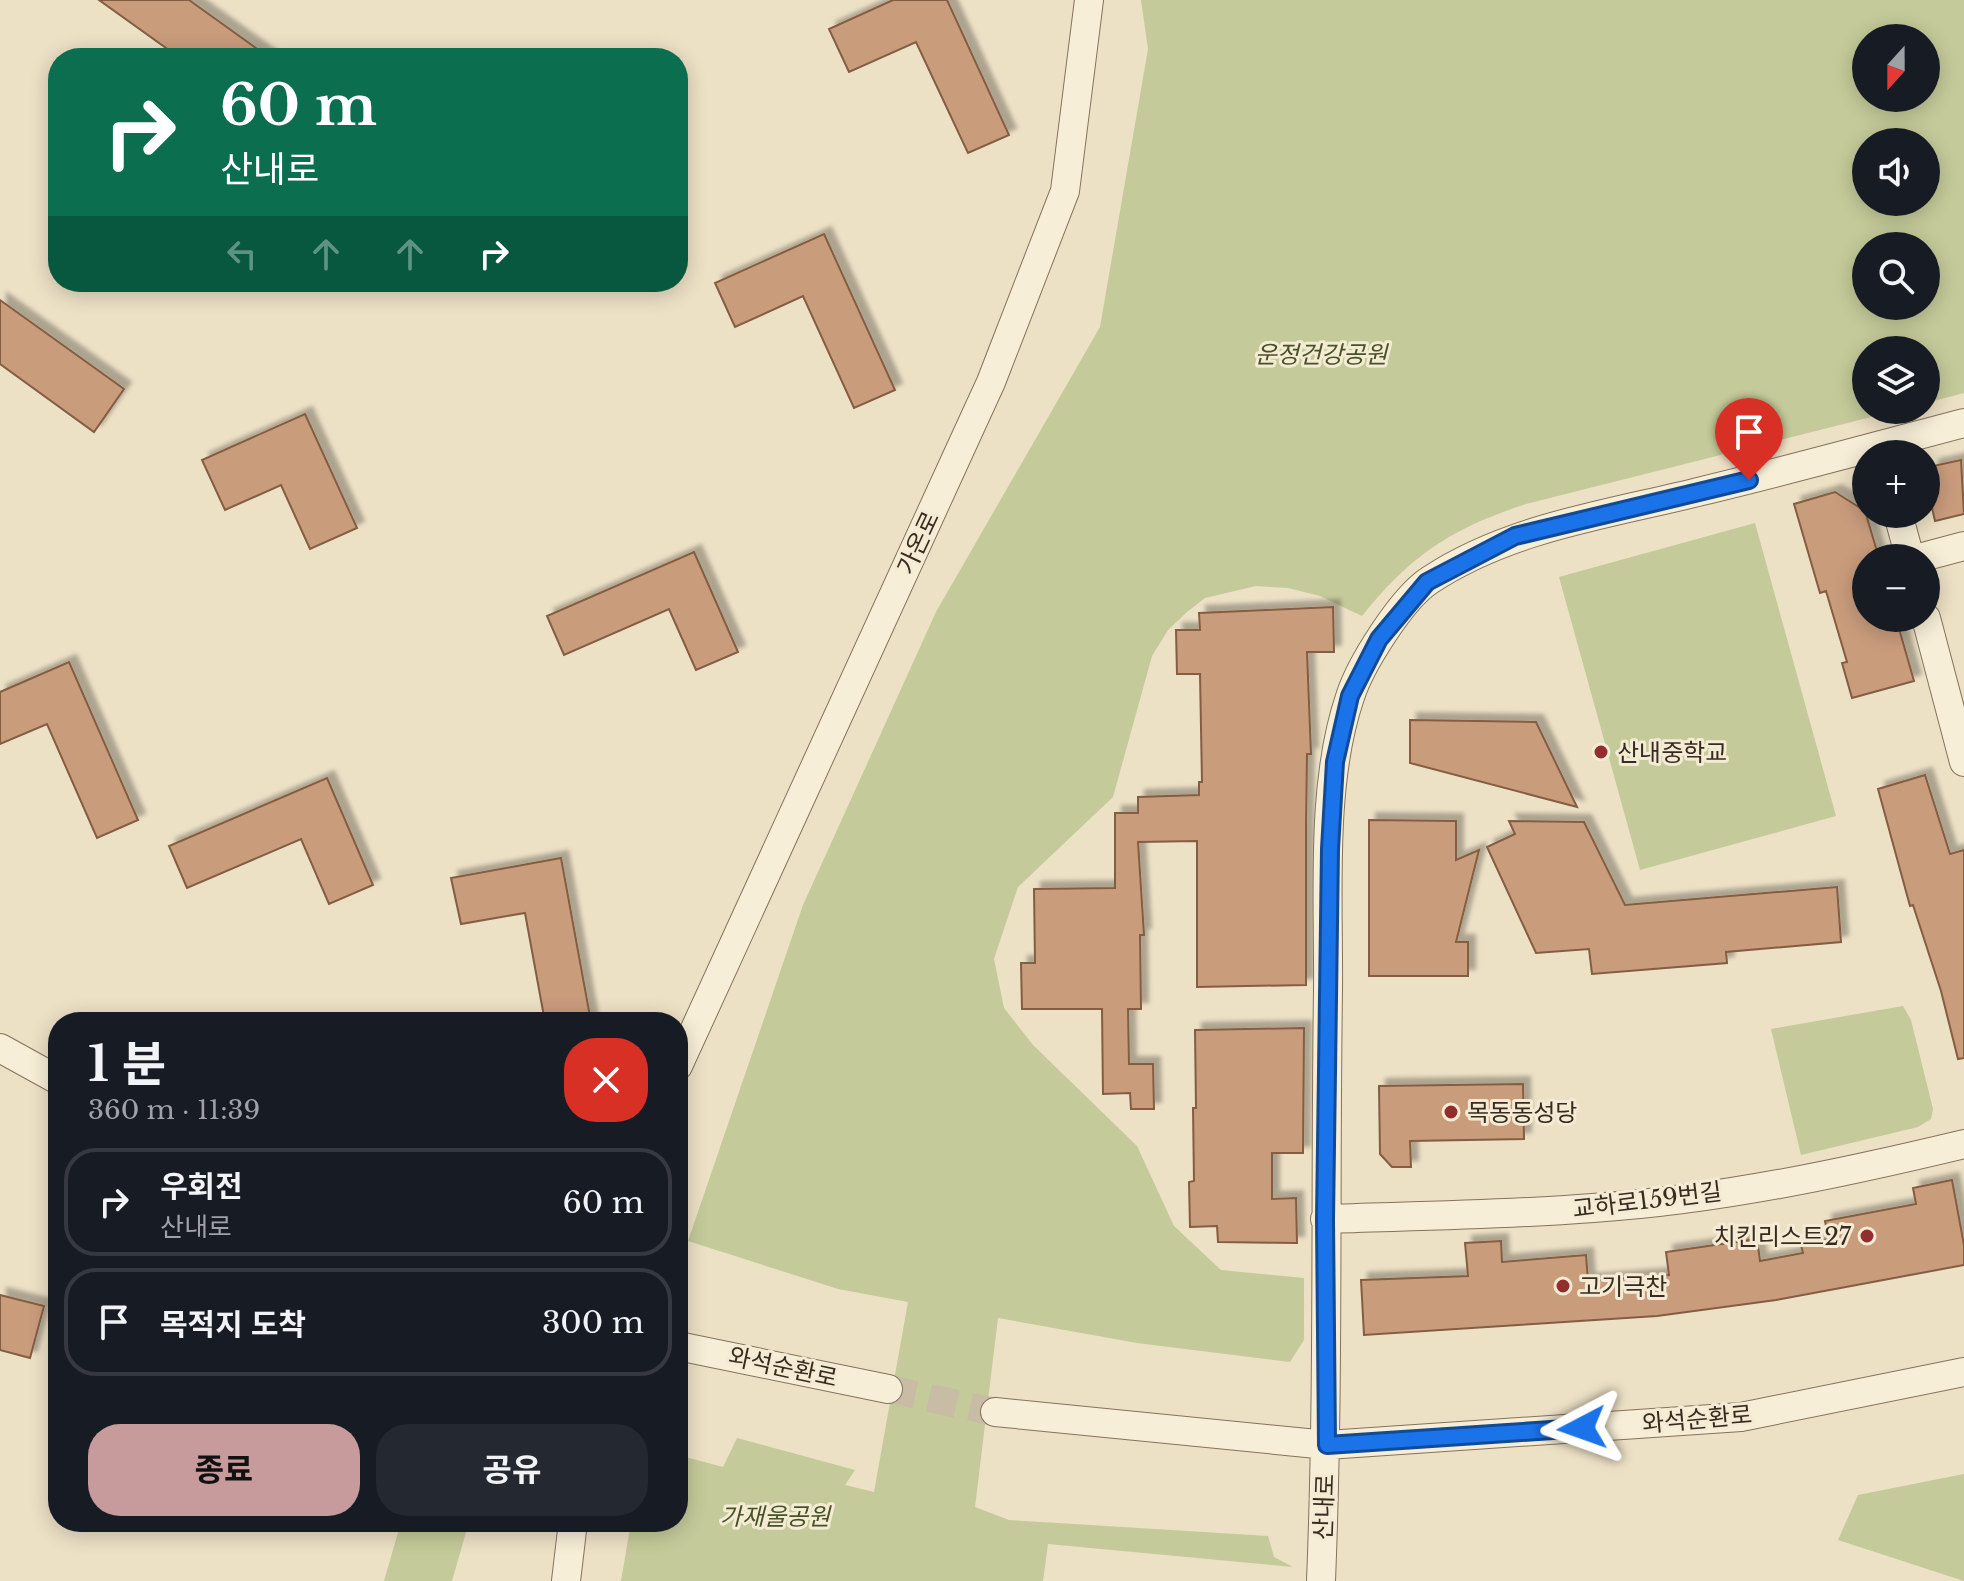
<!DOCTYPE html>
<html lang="ko">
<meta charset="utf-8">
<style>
:root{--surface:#171b24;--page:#242831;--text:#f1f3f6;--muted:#9ea1a6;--line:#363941;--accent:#c79a9c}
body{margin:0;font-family:"Libre Baskerville","Noto Sans KR",serif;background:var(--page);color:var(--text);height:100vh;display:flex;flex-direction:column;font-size:30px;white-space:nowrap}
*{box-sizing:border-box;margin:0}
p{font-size:26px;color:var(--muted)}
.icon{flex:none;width:44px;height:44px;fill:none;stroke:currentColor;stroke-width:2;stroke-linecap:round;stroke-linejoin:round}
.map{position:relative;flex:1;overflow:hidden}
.panel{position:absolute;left:48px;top:1012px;width:640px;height:520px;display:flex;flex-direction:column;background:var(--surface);border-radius:32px;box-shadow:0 4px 20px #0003}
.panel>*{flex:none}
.hud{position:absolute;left:48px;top:48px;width:640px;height:244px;border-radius:32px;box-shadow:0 4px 20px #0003;background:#0b6e4f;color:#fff;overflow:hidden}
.needle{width:52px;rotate:201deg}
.tools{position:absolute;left:1852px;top:24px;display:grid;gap:16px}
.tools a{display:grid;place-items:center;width:88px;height:88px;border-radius:50%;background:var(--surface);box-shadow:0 4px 20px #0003;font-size:40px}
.pin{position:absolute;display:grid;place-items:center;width:68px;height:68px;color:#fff;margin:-82px -34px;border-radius:50% 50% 50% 0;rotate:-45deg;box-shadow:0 0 8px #0007}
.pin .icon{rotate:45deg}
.me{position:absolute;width:88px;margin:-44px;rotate:266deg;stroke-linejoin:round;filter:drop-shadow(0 0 6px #0008)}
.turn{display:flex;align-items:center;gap:28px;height:168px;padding:0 40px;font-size:36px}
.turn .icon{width:104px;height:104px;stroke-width:2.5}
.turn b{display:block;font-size:56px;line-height:68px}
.lanes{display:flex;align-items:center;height:76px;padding:0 40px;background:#0003;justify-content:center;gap:40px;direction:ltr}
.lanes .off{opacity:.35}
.round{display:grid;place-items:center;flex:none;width:84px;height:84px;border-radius:32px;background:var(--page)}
.summary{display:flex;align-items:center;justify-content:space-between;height:136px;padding:0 40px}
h1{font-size:48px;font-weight:700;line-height:60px}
.cta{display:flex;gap:16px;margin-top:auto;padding:16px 40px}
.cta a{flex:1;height:92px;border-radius:32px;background:var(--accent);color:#111;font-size:32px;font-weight:700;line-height:92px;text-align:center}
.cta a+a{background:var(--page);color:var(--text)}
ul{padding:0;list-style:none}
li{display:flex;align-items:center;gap:24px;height:108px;margin:0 16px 12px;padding:0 24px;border:4px solid var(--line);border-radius:32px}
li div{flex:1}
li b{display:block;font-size:30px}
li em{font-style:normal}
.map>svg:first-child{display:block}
.green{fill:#c4ca99;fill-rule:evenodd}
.building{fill:#c99c7c;stroke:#845d42;stroke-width:2;filter:url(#shadow)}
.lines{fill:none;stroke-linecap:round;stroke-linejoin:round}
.minor-tunnel{stroke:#c8bca4;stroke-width:28;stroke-dasharray:28 14;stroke-linecap:butt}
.minor-casing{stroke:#86725c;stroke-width:30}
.minor{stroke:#f7eed7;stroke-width:28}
.route-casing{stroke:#114b97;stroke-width:20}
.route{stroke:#1a73e8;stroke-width:14}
.poi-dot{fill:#932e2f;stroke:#f4ebd4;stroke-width:3}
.labels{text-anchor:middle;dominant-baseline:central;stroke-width:6;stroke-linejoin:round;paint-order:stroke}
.park-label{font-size:24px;font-style:italic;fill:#475226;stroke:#f4ebd4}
.street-label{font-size:24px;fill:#372b1f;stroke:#f4ebd4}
.poi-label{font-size:24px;fill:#372b1f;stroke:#f4ebd4;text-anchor:start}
</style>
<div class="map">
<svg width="1964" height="1581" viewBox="0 0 1964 1581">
<defs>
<filter id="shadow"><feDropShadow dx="7" dy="-7" stdDeviation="2" flood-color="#0004"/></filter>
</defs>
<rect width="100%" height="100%" fill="#ece0c5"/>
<!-- green -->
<path class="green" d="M 1141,0 L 1964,0 L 1964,393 L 1926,403 L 1926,350 L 1866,350 L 1866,410 L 1899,410 L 1526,504 C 1452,528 1411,555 1362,616 L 1320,596 L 1288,588 L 1256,586 L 1205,598 L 1187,612 L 1168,630 L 1152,656 L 1113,797 L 1018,887 L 994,959 L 1004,1008 L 1033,1045 L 1137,1146 L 1174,1226 L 1221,1270 L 1304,1278 L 1304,1340 L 1290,1362 L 1137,1343 L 998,1318 L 975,1507 L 1009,1520 L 1268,1536 L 1274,1557 L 1293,1567 L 1048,1544 L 1043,1581 L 621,1581 L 631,1522 L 678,1522 L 678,1455 L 723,1467 L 737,1438 L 855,1470 L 845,1485 L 874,1492 L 908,1302 L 838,1289 L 688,1241 L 803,905 L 936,612 L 1100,327 L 1148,49 ZM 1866,38 L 1926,38 L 1926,98 L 1866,98 ZM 1866,142 L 1926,142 L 1926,202 L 1866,202 ZM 1866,246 L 1926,246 L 1926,306 L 1866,306 Z
M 1755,523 L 1836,816 L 1640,870 L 1559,577 Z
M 1903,1006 L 1911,1020 L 1933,1109 L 1931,1119 L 1918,1127 L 1801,1155 L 1771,1029 Z
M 1964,1474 L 1964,1581 L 1838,1540 L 1858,1495 Z
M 401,1522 L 469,1522 L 452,1581 L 384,1581 Z"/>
<!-- building -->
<path class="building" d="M 99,0 L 189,0 L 270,58 L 180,58 Z
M 893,0 L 947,0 L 1009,135 L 968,153 L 916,42 L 849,72 L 829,29 Z
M 824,234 L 895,390 L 854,408 L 803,296 L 735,327 L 715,283 Z
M 0,300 L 124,389 L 94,432 L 0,364 Z
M 305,414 L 357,528 L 310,549 L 281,485 L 225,510 L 202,460 Z
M 1961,460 L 1964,514 L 1935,521 L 1927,486 L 1933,466 Z
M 1835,492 L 1865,511 L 1879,558 L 1866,558 L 1866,618 L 1896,618 L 1914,681 L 1852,698 L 1842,663 L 1847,662 L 1826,591 L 1820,593 L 1794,504 Z
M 694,552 L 738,652 L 696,670 L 669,609 L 564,655 L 547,616 Z
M 1333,607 L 1334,652 L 1307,652 L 1311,754 L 1307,754 L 1306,827 L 1306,985 L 1197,987 L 1197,841 L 1138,842 L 1144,935 L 1140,935 L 1141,1009 L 1128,1009 L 1129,1064 L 1153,1064 L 1154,1109 L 1131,1109 L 1130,1093 L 1103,1094 L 1102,1009 L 1022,1009 L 1021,963 L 1035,963 L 1034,889 L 1115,888 L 1115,813 L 1138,813 L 1138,797 L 1199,795 L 1199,782 L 1202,782 L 1200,674 L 1177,674 L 1176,630 L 1200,630 L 1199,613 Z
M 69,662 L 138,820 L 97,838 L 47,724 L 0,744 L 0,692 Z
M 1410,720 L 1536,722 L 1577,807 L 1410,763 Z
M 1925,775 L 1950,854 L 1964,850 L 1964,1058 L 1958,1059 L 1941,991 L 1913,905 L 1910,906 L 1878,789 Z
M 327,778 L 373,885 L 329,904 L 301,839 L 187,888 L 169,846 Z
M 1369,820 L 1456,821 L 1456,860 L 1479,850 L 1456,942 L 1468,942 L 1468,976 L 1369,976 Z
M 1509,821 L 1584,822 L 1625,905 L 1837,887 L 1841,942 L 1726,952 L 1727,963 L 1592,974 L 1589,949 L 1536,953 L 1487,847 L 1515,834 Z
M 561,858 L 591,1022 L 545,1022 L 525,913 L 461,924 L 451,878 Z
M 1304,1028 L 1303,1153 L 1272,1153 L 1272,1199 L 1296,1198 L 1297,1243 L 1218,1242 L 1217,1226 L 1190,1227 L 1189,1182 L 1194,1181 L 1193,1108 L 1196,1108 L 1195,1030 Z
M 1523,1084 L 1524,1139 L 1410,1141 L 1411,1167 L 1392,1167 L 1380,1154 L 1379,1086 Z
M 1952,1180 L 1964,1245 L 1964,1265 L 1776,1300 L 1657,1316 L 1364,1335 L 1361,1280 L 1468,1276 L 1465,1243 L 1501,1241 L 1502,1262 L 1586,1255 L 1588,1281 L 1669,1275 L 1666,1252 L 1757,1239 L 1760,1261 L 1803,1253 L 1801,1245 L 1829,1239 L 1825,1221 L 1916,1204 L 1913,1188 Z
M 0,1295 L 44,1306 L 30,1358 L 0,1350 Z"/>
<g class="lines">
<!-- minor-tunnel -->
<path class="minor-tunnel" d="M 888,1389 L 995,1412"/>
<defs>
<path id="minor" d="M 1898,514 L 1910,558
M 1919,558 L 1964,546
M 1926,618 L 1964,762
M 0,1048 L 58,1080
M 678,1066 L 991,382 L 1065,191 L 1089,0
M 1325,1219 C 1414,1216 1504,1215 1593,1208 C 1717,1200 1843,1173 1964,1144
M 678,1346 L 888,1389
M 995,1412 L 1327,1445 L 1741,1417 L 1964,1372
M 566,1581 L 573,1522
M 1321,1581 C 1329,1384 1325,1187 1328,991 C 1329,898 1320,785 1350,697 C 1360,665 1402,598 1430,580 C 1510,527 1610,514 1702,491 C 1790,470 1876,446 1964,423"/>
</defs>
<!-- minor casing -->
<use href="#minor" class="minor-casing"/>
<!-- minor -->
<use href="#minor" class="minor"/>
</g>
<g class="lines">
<defs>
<path id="route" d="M 1582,1428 L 1327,1445 L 1325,1219 L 1330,849 L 1335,762 L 1350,696 L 1379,639 L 1427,582 L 1515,536 L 1749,480"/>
</defs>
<!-- route casing -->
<use href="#route" class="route-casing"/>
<!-- route -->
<use href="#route" class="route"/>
</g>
<!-- markers -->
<g class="poi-dot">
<circle cx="1601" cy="752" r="8"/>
<circle cx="1451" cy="1112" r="8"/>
<circle cx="1867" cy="1236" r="8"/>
<circle cx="1563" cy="1286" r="8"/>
</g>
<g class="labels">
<!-- park labels -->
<g class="park-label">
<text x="1321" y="354">운정건강공원</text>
<text x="775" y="1516">가재울공원</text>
</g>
<!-- street labels -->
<g class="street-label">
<text transform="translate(918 543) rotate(-65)">가온로</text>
<text transform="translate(1647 1200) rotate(-7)">교하로159번길</text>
<text transform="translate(783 1367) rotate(12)">와석순환로</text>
<text transform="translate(1697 1419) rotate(-5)">와석순환로</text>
<text transform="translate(1324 1507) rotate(-88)">산내로</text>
</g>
<!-- poi labels -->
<g class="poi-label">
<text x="1617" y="752">산내중학교</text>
<text x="1467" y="1112">목동동성당</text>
<text x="1851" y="1236" text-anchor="end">치킨리스트27</text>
<text x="1579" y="1286">고기극찬</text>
</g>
</g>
</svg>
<div class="tools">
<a><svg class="needle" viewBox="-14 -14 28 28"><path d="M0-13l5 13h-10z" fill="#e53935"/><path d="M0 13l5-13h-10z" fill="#9ea1a6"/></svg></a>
<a><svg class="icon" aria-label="sound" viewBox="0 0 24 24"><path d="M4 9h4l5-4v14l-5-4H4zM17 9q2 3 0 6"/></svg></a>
<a><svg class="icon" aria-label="search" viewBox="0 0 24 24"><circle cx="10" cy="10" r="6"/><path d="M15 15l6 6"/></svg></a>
<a><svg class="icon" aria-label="layers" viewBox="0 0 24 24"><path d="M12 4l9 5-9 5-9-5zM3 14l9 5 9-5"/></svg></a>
<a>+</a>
<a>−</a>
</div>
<div class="pin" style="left:1749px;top:480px;background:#d93025"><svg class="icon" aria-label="arrive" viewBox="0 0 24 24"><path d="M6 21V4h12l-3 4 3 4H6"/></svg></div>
<svg class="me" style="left:1582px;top:1428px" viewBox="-20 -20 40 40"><path d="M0-17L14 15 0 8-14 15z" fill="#1a73e8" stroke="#fff" stroke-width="4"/></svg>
<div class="hud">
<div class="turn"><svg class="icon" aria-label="right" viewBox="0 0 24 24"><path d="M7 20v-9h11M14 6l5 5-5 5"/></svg><div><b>60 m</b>산내로</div></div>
<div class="lanes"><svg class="icon off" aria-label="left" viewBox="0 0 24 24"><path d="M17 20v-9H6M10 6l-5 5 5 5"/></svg><svg class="icon off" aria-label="ahead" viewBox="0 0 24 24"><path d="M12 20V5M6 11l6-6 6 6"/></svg><svg class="icon off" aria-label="ahead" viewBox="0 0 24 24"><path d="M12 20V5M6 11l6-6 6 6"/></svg><svg class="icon" aria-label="right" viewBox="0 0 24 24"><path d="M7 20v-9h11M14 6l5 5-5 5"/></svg></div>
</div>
<section class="panel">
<div class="summary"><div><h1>1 분</h1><p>360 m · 11:39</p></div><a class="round" style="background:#d93025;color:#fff"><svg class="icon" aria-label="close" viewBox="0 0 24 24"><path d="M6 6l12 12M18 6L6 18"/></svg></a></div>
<ul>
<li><svg class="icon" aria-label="right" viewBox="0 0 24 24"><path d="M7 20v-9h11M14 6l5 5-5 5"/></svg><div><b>우회전</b><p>산내로</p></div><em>60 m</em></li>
<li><svg class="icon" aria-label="arrive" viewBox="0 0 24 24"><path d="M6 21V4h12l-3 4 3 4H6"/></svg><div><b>목적지 도착</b></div><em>300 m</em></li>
</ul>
<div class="cta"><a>종료</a><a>공유</a></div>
</section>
</div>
